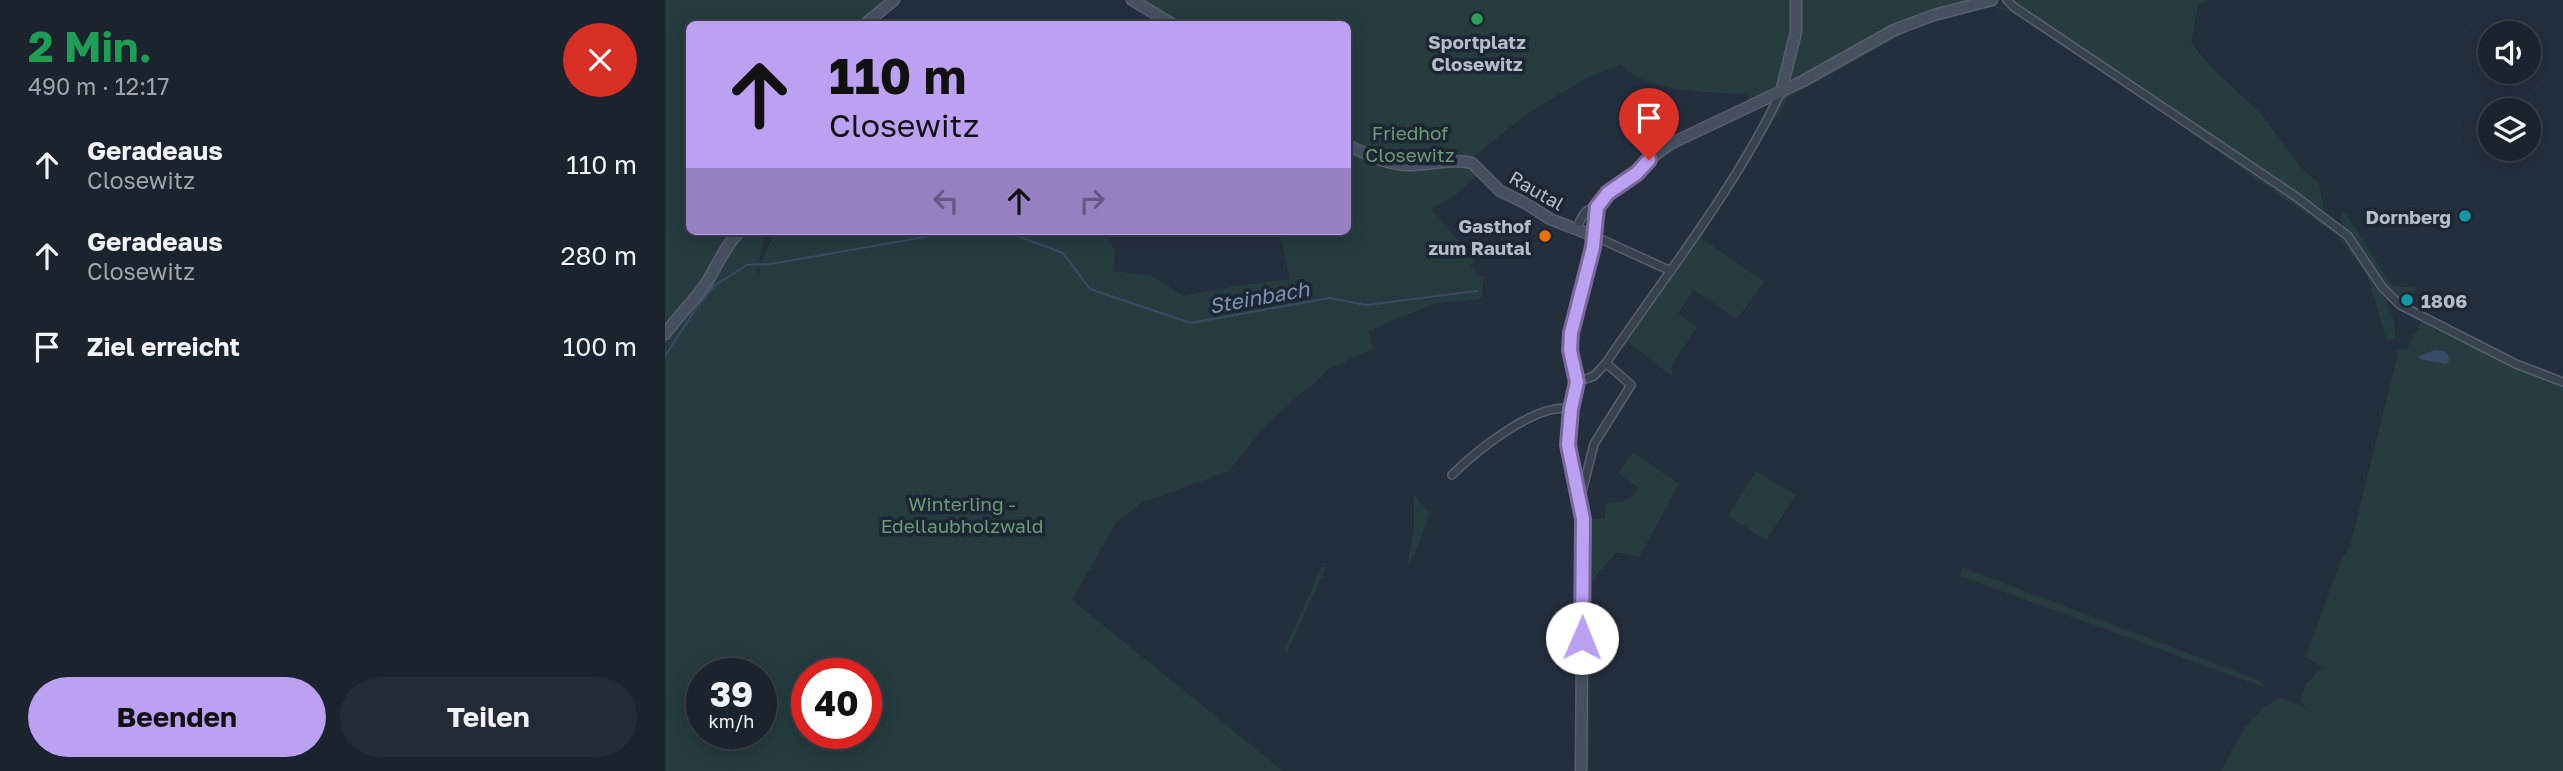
<!DOCTYPE html>
<html lang="de">
<meta charset="utf-8">
<style>
:root{--surface:#1b232e;--page:#242b36;--text:#f1f3f6;--muted:#a0a4aa;--line:#39404a;--accent:#bca0f2}
body{margin:0;font-family:"Golos Text",sans-serif;background:var(--page);color:var(--text);height:100vh;display:flex;flex-direction:column;font-size:26px;white-space:nowrap}
*{box-sizing:border-box;margin:0}
p{font-size:23px;color:var(--muted)}
.icon{flex:none;width:38px;height:38px;fill:none;stroke:currentColor;stroke-width:2;stroke-linecap:round;stroke-linejoin:round}
.map{position:relative;flex:1;overflow:hidden}
.sheet{display:flex;flex-direction:column;background:var(--surface);width:665px}
.sheet>*{flex:none}
.top-card{position:absolute;left:21px;top:21px;width:665px;height:214px;border-radius:10px;box-shadow:0 4px 18px #0003,0 0 0 2px var(--line);background:#bca0f2;color:#111;overflow:hidden}
.tools{position:absolute;left:1813px;top:21px;display:grid;gap:14px}
.tools a{display:grid;place-items:center;width:63px;height:63px;border-radius:50%;background:var(--surface);box-shadow:0 4px 18px #0003,0 0 0 2px var(--line);font-size:35px}
.speed{position:absolute;left:21px;top:658px;display:flex;gap:14px;font-size:35px;font-weight:700;text-align:center}
.speed>*{display:grid;place-content:center;width:91px;height:91px;border-radius:50%;background:var(--surface);box-shadow:0 4px 18px #0003,0 0 0 2px var(--line);line-height:1}
.speed small{font-size:18px;font-weight:400}
.speed .limit{border:10px solid #d22;background:#fff;color:#111}
.pin{position:absolute;display:grid;place-items:center;width:60px;height:60px;color:#fff;margin:-72px -30px;border-radius:50% 50% 50% 0;rotate:-45deg;box-shadow:0 0 7px #0007}
.pin .icon{rotate:45deg}
.me{position:absolute;width:77px;margin:-38px;rotate:1deg;stroke-linejoin:round;filter:drop-shadow(0 0 5px #0008)}
.turn{display:flex;align-items:center;gap:24px;height:147px;padding:0 28px;font-size:32px}
.turn .icon{width:91px;height:91px;stroke-width:2.5}
.turn b{display:block;font-size:49px;line-height:60px}
.lanes{display:flex;align-items:center;height:66px;padding:0 28px;background:#0003;justify-content:center;gap:35px;direction:ltr}
.lanes .off{opacity:.35}
.round{display:grid;place-items:center;flex:none;width:74px;height:74px;border-radius:37px;background:var(--page)}
.head{display:flex;align-items:center;justify-content:space-between;height:119px;padding:0 28px}
h1{font-size:42px;font-weight:700;line-height:52px;color:#1e9e55}
.action{display:flex;gap:14px;margin-top:auto;padding:14px 28px}
.action a{flex:1;height:80px;border-radius:42px;background:var(--accent);color:#111;font-size:28px;font-weight:700;line-height:80px;text-align:center}
.action a+a{background:var(--page);color:var(--text)}
ul{padding:0;list-style:none}
li{display:flex;align-items:center;gap:21px;height:91px;padding:0 28px}
li div{flex:1}
li b{display:block;font-size:26px}
li em{font-style:normal}
main{display:flex;flex:1;min-height:0}
.map>svg:first-child{display:block}
.green{fill:#263c3f;fill-rule:evenodd}
.water{fill:#394c67}
.lines{fill:none;stroke-linecap:round;stroke-linejoin:round}
.stream{stroke:#394c67;stroke-width:2}
.street-casing{stroke:#565f6c;stroke-width:10}
.secondary-casing{stroke:#565f6c;stroke-width:13}
.street{stroke:#38414e;stroke-width:7}
.secondary{stroke:#465061;stroke-width:10}
.route-casing{stroke:#7a689d;stroke-width:18}
.route{stroke:#bca0f2;stroke-width:12}
.leisure-dot{fill:#2e9e5b;stroke:#1d2633;stroke-width:2.5}
.culture-dot{fill:#0f9aa8;stroke:#1d2633;stroke-width:2.5}
.food-dot{fill:#e8710a;stroke:#1d2633;stroke-width:2.5}
.labels{text-anchor:middle;dominant-baseline:central;stroke-width:7;stroke-linejoin:round;paint-order:stroke}
.poi-label{font-size:19px;font-weight:bold;fill:#b4bcc9;stroke:#1d2633;text-anchor:end}
.park-label{font-size:19px;fill:#6b9a76;stroke:#1d2633}
.street-label{font-size:19px;fill:#b4bcc9;stroke:#1d2633}
.water-label{font-size:21px;font-style:italic;fill:#7c92b1;stroke:#1d2633}
</style>
<main>
<section class="sheet">
<div class="head"><div><h1>2 Min.</h1><p>490 m · 12:17</p></div><a class="round" style="background:#d93025;color:#fff"><svg class="icon" aria-label="close" viewBox="0 0 24 24"><path d="M6 6l12 12M18 6L6 18"/></svg></a></div>
<ul>
<li><svg class="icon" aria-label="ahead" viewBox="0 0 24 24"><path d="M12 20V5M6 11l6-6 6 6"/></svg><div><b>Geradeaus</b><p>Closewitz</p></div><em>110 m</em></li>
<li><svg class="icon" aria-label="ahead" viewBox="0 0 24 24"><path d="M12 20V5M6 11l6-6 6 6"/></svg><div><b>Geradeaus</b><p>Closewitz</p></div><em>280 m</em></li>
<li><svg class="icon" aria-label="arrive" viewBox="0 0 24 24"><path d="M6 21V4h12l-3 4 3 4H6"/></svg><div><b>Ziel erreicht</b></div><em>100 m</em></li>
</ul>
<div class="action"><a>Beenden</a><a>Teilen</a></div>
</section>
<div class="map">
<svg width="1898" height="771" viewBox="0 0 1898 771">
<rect width="100%" height="100%" fill="#242f3e"/>
<!-- green -->
<path class="green" d="M 0,0 L 222,0 L 194,24 L 24,24 L 24,231 L 70,231 L 49,259 L 29,293 L 0,327 Z
M 473,0 L 1128,0 L 1129,21 L 1115,82 L 1111,90 L 1098,97 L 1093,95 L 1090,97 L 1092,101 L 1085,103 L 1082,95 C 1046,91 980,94 956,64 L 920,79 L 863,113 L 805,159 L 799,159 L 783,149 L 784,157 L 780,160 L 730,161 L 683,142 L 682,24 L 517,24 Z
M 1135,0 L 1318,0 L 1268,12 L 1131,81 L 1125,76 Z
M 1352,0 L 1543,0 L 1533,6 L 1526,43 L 1545,66 L 1597,115 L 1638,170 L 1654,183 L 1659,210 L 1353,6 Z
M 1324,4 L 1347,10 L 1420,57 L 1657,219 C 1683,241 1735,304 1730,339 L 1722,341 L 1703,277 L 1673,236 L 1438,71 L 1345,12 L 1332,8 L 1325,7 L 1251,27 L 1123,98 L 1036,238 L 1099,282 L 1072,319 L 1029,290 L 1013,313 L 1032,327 L 1007,364 L 1007,376 L 961,340 L 1033,237 L 1119,95 L 1250,24 Z
M 683,148 C 702,156 724,169 745,170 C 770,172 793,157 814,174 L 789,196 L 766,209 L 810,261 L 805,266 L 819,278 L 816,299 L 768,304 L 704,331 L 708,349 L 663,369 L 651,382 L 630,398 L 596,430 L 563,472 L 478,502 L 452,521 L 407,600 L 618,771 L 0,771 L 0,341 L 66,246 L 81,232 L 101,231 L 91,274 L 94,275 L 96,263 L 110,231 L 440,231 L 450,252 L 448,271 L 485,275 L 519,296 L 571,286 L 625,279 L 614,231 L 682,231 ZM 37,674 L 96,674 L 96,733 L 37,733 ZM 142,674 L 201,674 L 201,733 L 142,733 Z
M 1678,211 L 1698,239 L 1725,284 C 1733,289 1742,285 1751,288 L 1742,306 L 1719,285 L 1675,221 Z
M 1756,322 L 1849,366 L 1898,385 L 1898,771 L 1556,771 C 1570,745 1586,709 1616,698 L 1642,708 L 1635,701 L 1641,684 L 1657,668 L 1641,656 L 1676,560 L 1685,547 L 1734,349 L 1741,351 Z
M 968,452 L 1014,484 L 974,557 L 952,552 L 933,573 L 927,585 L 924,771 L 919,771 L 921,527 L 925,526 L 922,519 L 940,519 L 941,503 C 957,502 965,502 974,488 L 953,473 Z
M 1091,471 L 1131,495 L 1101,540 L 1063,516 Z
M 749,495 L 765,513 L 753,546 L 742,568 L 749,528 Z
M 657,567 L 661,567 L 622,652 L 619,650 Z
M 1297,567 L 1596,681 L 1601,688 L 1295,576 Z"/>
<!-- water -->
<path class="water" d="M 1770,350 L 1779,351 L 1783,355 L 1784,361 L 1781,364 L 1755,359 L 1754,356 Z"/>
<g class="lines">
<!-- stream -->
<path class="stream" d="M 322,231 L 352,236 L 398,253 L 425,289 L 526,323 L 664,298 L 701,305 L 812,291
M 0,356 L 32,307 L 49,286 L 82,265 L 106,264 L 294,231"/>
<defs>
<path id="street" d="M 1342,0 L 1349,7 L 1630,196 L 1683,236 L 1717,287 L 1735,305 L 1851,364 L 1898,382
M 911,230 C 916,219 919,208 932,207
M 929,236 L 1006,271
M 912,382 L 929,376 L 941,363 C 1001,274 1070,189 1116,92
M 787,475 C 811,451 871,402 906,409
M 915,500 L 929,444 L 966,385 L 941,363"/>
<path id="secondary" d="M 467,0 L 507,24
M 200,24 L 229,0
M 1116,92 L 1131,32 L 1131,0
M 682,145 C 702,154 724,166 746,165 C 766,165 788,158 807,163 L 835,191 L 862,204 L 885,219 L 929,236
M 0,334 C 13,316 30,300 42,282 C 53,264 60,246 75,231
M 916,771 L 918,519 L 903,445 L 906,409 L 912,382 L 905,350 L 906,333 L 928,247 L 931,212 L 934,203 L 943,193 L 972,173 L 990,155 L 1005,144 L 1138,81 L 1229,30 L 1269,15 L 1327,0"/>
</defs>
<!-- street casing -->
<use href="#street" class="street-casing"/>
<!-- secondary casing -->
<use href="#secondary" class="secondary-casing"/>
<!-- street -->
<use href="#street" class="street"/>
<!-- secondary -->
<use href="#secondary" class="secondary"/>
</g>
<g class="lines">
<defs>
<path id="route" d="M 917,638 L 918,519 L 903,445 L 906,409 L 912,382 L 905,350 L 906,333 L 928,247 L 932,207 L 943,193 L 972,173 L 984,160"/>
</defs>
<!-- route casing -->
<use href="#route" class="route-casing"/>
<!-- route -->
<use href="#route" class="route"/>
</g>
<!-- markers -->
<circle class="leisure-dot" cx="812" cy="19" r="7"/>
<g class="culture-dot">
<circle cx="1800" cy="216" r="7"/>
<circle cx="1742" cy="300" r="7"/>
</g>
<circle class="food-dot" cx="880" cy="236" r="7"/>
<g class="labels">
<!-- poi labels -->
<g class="poi-label">
<text x="812" y="41" text-anchor="middle">Sportplatz<tspan x="812" dy="22">Closewitz</tspan></text>
<text x="1786" y="216">Dornberg</text>
<text x="866" y="225">Gasthof<tspan x="866" dy="22">zum Rautal</tspan></text>
<text x="1756" y="300" text-anchor="start">1806</text>
</g>
<!-- park labels -->
<g class="park-label">
<text x="745" y="132">Friedhof<tspan x="745" dy="22">Closewitz</tspan></text>
<text x="297" y="503">Winterling -<tspan x="297" dy="22">Edellaubholzwald</tspan></text>
</g>
<!-- street labels -->
<g class="street-label">
<text transform="translate(872 190) rotate(30)">Rautal</text>
</g>
<!-- water labels -->
<g class="water-label">
<text transform="translate(594 297) rotate(-10)">Steinbach</text>
</g>
</g>
</svg>
<div class="tools">
<a><svg class="icon" aria-label="sound" viewBox="0 0 24 24"><path d="M4 9h4l5-4v14l-5-4H4zM17 9q2 3 0 6"/></svg></a>
<a><svg class="icon" aria-label="layers" viewBox="0 0 24 24"><path d="M12 4l9 5-9 5-9-5zM3 14l9 5 9-5"/></svg></a>
</div>
<div class="speed"><div>39<small>km/h</small></div><div class="limit">40</div></div>
<div class="pin" style="left:984px;top:160px;background:#d93025"><svg class="icon" aria-label="arrive" viewBox="0 0 24 24"><path d="M6 21V4h12l-3 4 3 4H6"/></svg></div>
<svg class="me" style="left:917px;top:638px" viewBox="-20 -20 40 40"><circle r="19" fill="#fff"/><path d="M0-13L10 11 0 6-10 11z" fill="#bca0f2"/></svg>
<div class="top-card">
<div class="turn"><svg class="icon" aria-label="ahead" viewBox="0 0 24 24"><path d="M12 20V5M6 11l6-6 6 6"/></svg><div><b>110 m</b>Closewitz</div></div>
<div class="lanes"><svg class="icon off" aria-label="left" viewBox="0 0 24 24"><path d="M17 20v-9H6M10 6l-5 5 5 5"/></svg><svg class="icon" aria-label="ahead" viewBox="0 0 24 24"><path d="M12 20V5M6 11l6-6 6 6"/></svg><svg class="icon off" aria-label="right" viewBox="0 0 24 24"><path d="M7 20v-9h11M14 6l5 5-5 5"/></svg></div>
</div>
</div>
</main>
